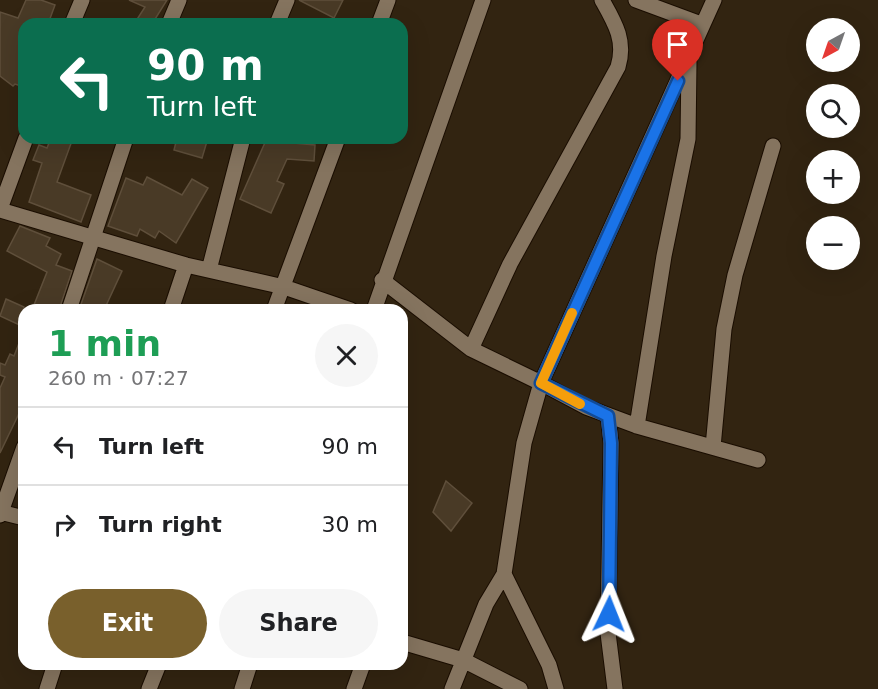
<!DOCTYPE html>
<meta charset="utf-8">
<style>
:root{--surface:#fff;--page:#f6f6f6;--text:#202124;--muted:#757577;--line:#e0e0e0;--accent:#79602c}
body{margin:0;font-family:"DejaVu Sans",sans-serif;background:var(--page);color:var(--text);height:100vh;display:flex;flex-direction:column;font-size:22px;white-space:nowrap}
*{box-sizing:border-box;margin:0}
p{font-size:20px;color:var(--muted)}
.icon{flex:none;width:33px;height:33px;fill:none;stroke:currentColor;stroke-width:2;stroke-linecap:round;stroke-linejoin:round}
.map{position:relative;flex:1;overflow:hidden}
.side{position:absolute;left:18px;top:304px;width:390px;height:366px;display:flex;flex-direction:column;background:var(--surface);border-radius:18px;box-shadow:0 6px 24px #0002}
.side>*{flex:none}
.top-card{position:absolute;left:18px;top:18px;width:390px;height:126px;border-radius:18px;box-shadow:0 6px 24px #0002;background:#0b6e4f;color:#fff;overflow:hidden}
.needle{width:39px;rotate:220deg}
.buttons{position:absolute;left:806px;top:18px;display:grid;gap:12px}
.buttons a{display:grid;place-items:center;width:54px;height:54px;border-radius:50%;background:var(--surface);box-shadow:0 6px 24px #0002;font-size:30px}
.pin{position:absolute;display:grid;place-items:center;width:51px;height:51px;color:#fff;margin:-62px -26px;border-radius:50% 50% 50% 0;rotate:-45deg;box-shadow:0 0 6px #0007}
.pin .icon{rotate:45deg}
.me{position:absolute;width:66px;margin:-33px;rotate:2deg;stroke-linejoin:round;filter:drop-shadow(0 0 4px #0008)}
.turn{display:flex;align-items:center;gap:21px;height:126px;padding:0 30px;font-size:27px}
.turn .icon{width:78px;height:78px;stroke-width:2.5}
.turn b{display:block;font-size:42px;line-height:51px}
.round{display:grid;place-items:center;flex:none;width:63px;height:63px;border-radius:32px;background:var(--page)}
.head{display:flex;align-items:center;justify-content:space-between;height:102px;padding:0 30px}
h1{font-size:36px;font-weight:700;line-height:45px;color:#1e9e55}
.button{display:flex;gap:12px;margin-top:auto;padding:12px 30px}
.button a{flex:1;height:69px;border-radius:36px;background:var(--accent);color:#fff;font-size:24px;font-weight:700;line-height:69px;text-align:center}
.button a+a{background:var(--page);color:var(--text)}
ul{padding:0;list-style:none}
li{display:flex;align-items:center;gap:18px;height:78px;padding:0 30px;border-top:2px solid var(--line)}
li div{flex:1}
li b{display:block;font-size:22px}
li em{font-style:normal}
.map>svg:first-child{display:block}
.building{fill:#493a26;stroke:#5f4f3b;stroke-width:1.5}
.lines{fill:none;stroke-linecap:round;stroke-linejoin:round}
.minor-casing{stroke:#1a0d00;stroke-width:17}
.minor{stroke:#85745f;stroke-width:15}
.route-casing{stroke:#114b97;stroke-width:15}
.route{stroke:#1a73e8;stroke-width:10}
.slow{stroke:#f59e0b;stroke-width:10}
</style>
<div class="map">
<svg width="878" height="689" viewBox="0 0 878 689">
<rect width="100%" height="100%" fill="#322411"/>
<!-- building -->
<path class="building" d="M 26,0 L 41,0 L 55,5 L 48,24 L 24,24 L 24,87 L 15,84 L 13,86 L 0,76 L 0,12 L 18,18 Z
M 129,0 L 167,0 L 152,24 L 134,24 L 145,7 Z
M 299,0 L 343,0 L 334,18 Z
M 51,138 L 73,138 L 57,182 L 91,195 L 81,222 L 29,202 L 42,163 L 33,160 L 39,145 L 47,148 Z
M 177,138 L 208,138 L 202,158 L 174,150 Z
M 267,138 L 296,138 L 294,143 L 315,145 L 314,161 L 287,159 L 277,181 L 284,184 L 271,213 L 240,199 Z
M 147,177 L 182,195 L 192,179 L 208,188 L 176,243 L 159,231 L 155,238 L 140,229 L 137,236 L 108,226 L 126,178 L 143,185 Z
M 20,226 L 50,238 L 46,246 L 61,254 L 56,265 L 72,271 L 59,310 L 32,310 L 47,272 L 7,251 Z
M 97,259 L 122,271 L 104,310 L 79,310 Z
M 6,299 L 24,307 L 24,327 L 0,316 Z
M 23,333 L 24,403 L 0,453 L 0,388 L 5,377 L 0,375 L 0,363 L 5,365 L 10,354 L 14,356 Z
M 446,481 L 472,503 L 451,531 L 433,512 Z"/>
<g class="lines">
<defs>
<path id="minor" d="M 636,0 L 701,24
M 714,0 L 541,383 L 586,407 L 637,426 L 758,460
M 72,24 L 82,0
M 169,24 L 179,0
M 277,24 L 287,0
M 379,24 L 388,0
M 0,209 L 26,138
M 0,210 L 186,265 L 284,287 L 351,310
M 209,270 L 243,138
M 382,280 L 471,349 L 541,383 L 524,443 L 504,574 L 549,665 L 556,689
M 69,310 L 126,138
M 171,310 L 186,265
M 274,310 L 338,138
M 374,310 L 483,0
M 471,349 L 510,264 L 618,67 C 626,41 615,23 602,0
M 608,415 L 611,443 L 608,633 L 615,689
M 637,426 L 664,256 L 688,139 L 689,62
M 713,447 L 724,329 L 735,275 L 773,146
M 0,512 L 24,518
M 0,515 L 24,447
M 402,642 L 463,660 L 520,689
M 47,689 L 55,664
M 149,689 L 159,664
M 242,689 L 250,664
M 354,689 L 363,664
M 452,689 L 486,604 L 504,574"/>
</defs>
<!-- minor casing -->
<use href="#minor" class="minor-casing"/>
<!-- minor -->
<use href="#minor" class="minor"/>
</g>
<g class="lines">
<defs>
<path id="route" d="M 609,614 L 611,443 L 608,416 L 541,383 L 678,81"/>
</defs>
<!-- route casing -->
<use href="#route" class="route-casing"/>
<!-- route -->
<use href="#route" class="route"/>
<!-- slow -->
<path class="slow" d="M 572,313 L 541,383 L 580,404"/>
</g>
</svg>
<div class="buttons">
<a><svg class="needle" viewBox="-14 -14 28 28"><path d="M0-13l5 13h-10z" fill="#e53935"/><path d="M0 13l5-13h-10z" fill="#757577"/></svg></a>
<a><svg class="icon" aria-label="search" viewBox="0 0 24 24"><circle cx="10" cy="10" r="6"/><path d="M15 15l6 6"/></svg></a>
<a>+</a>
<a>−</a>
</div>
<div class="pin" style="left:678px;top:81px;background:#d93025"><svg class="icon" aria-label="arrive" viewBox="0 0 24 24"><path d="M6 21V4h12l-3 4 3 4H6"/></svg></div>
<svg class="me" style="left:609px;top:614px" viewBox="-20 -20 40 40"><path d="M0-17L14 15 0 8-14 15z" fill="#1a73e8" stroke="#fff" stroke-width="4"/></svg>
<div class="top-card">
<div class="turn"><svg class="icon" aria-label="left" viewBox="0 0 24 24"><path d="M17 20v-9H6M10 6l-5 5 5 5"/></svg><div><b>90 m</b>Turn left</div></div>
</div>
<section class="side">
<div class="head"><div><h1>1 min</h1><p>260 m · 07:27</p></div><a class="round"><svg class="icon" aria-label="close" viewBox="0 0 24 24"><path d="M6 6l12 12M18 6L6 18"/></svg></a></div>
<ul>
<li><svg class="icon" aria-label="left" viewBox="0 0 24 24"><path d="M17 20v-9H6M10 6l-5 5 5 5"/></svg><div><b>Turn left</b></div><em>90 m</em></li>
<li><svg class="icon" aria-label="right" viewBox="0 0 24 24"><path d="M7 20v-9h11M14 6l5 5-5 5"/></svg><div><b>Turn right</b></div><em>30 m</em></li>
</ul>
<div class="button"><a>Exit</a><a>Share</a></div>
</section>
</div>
